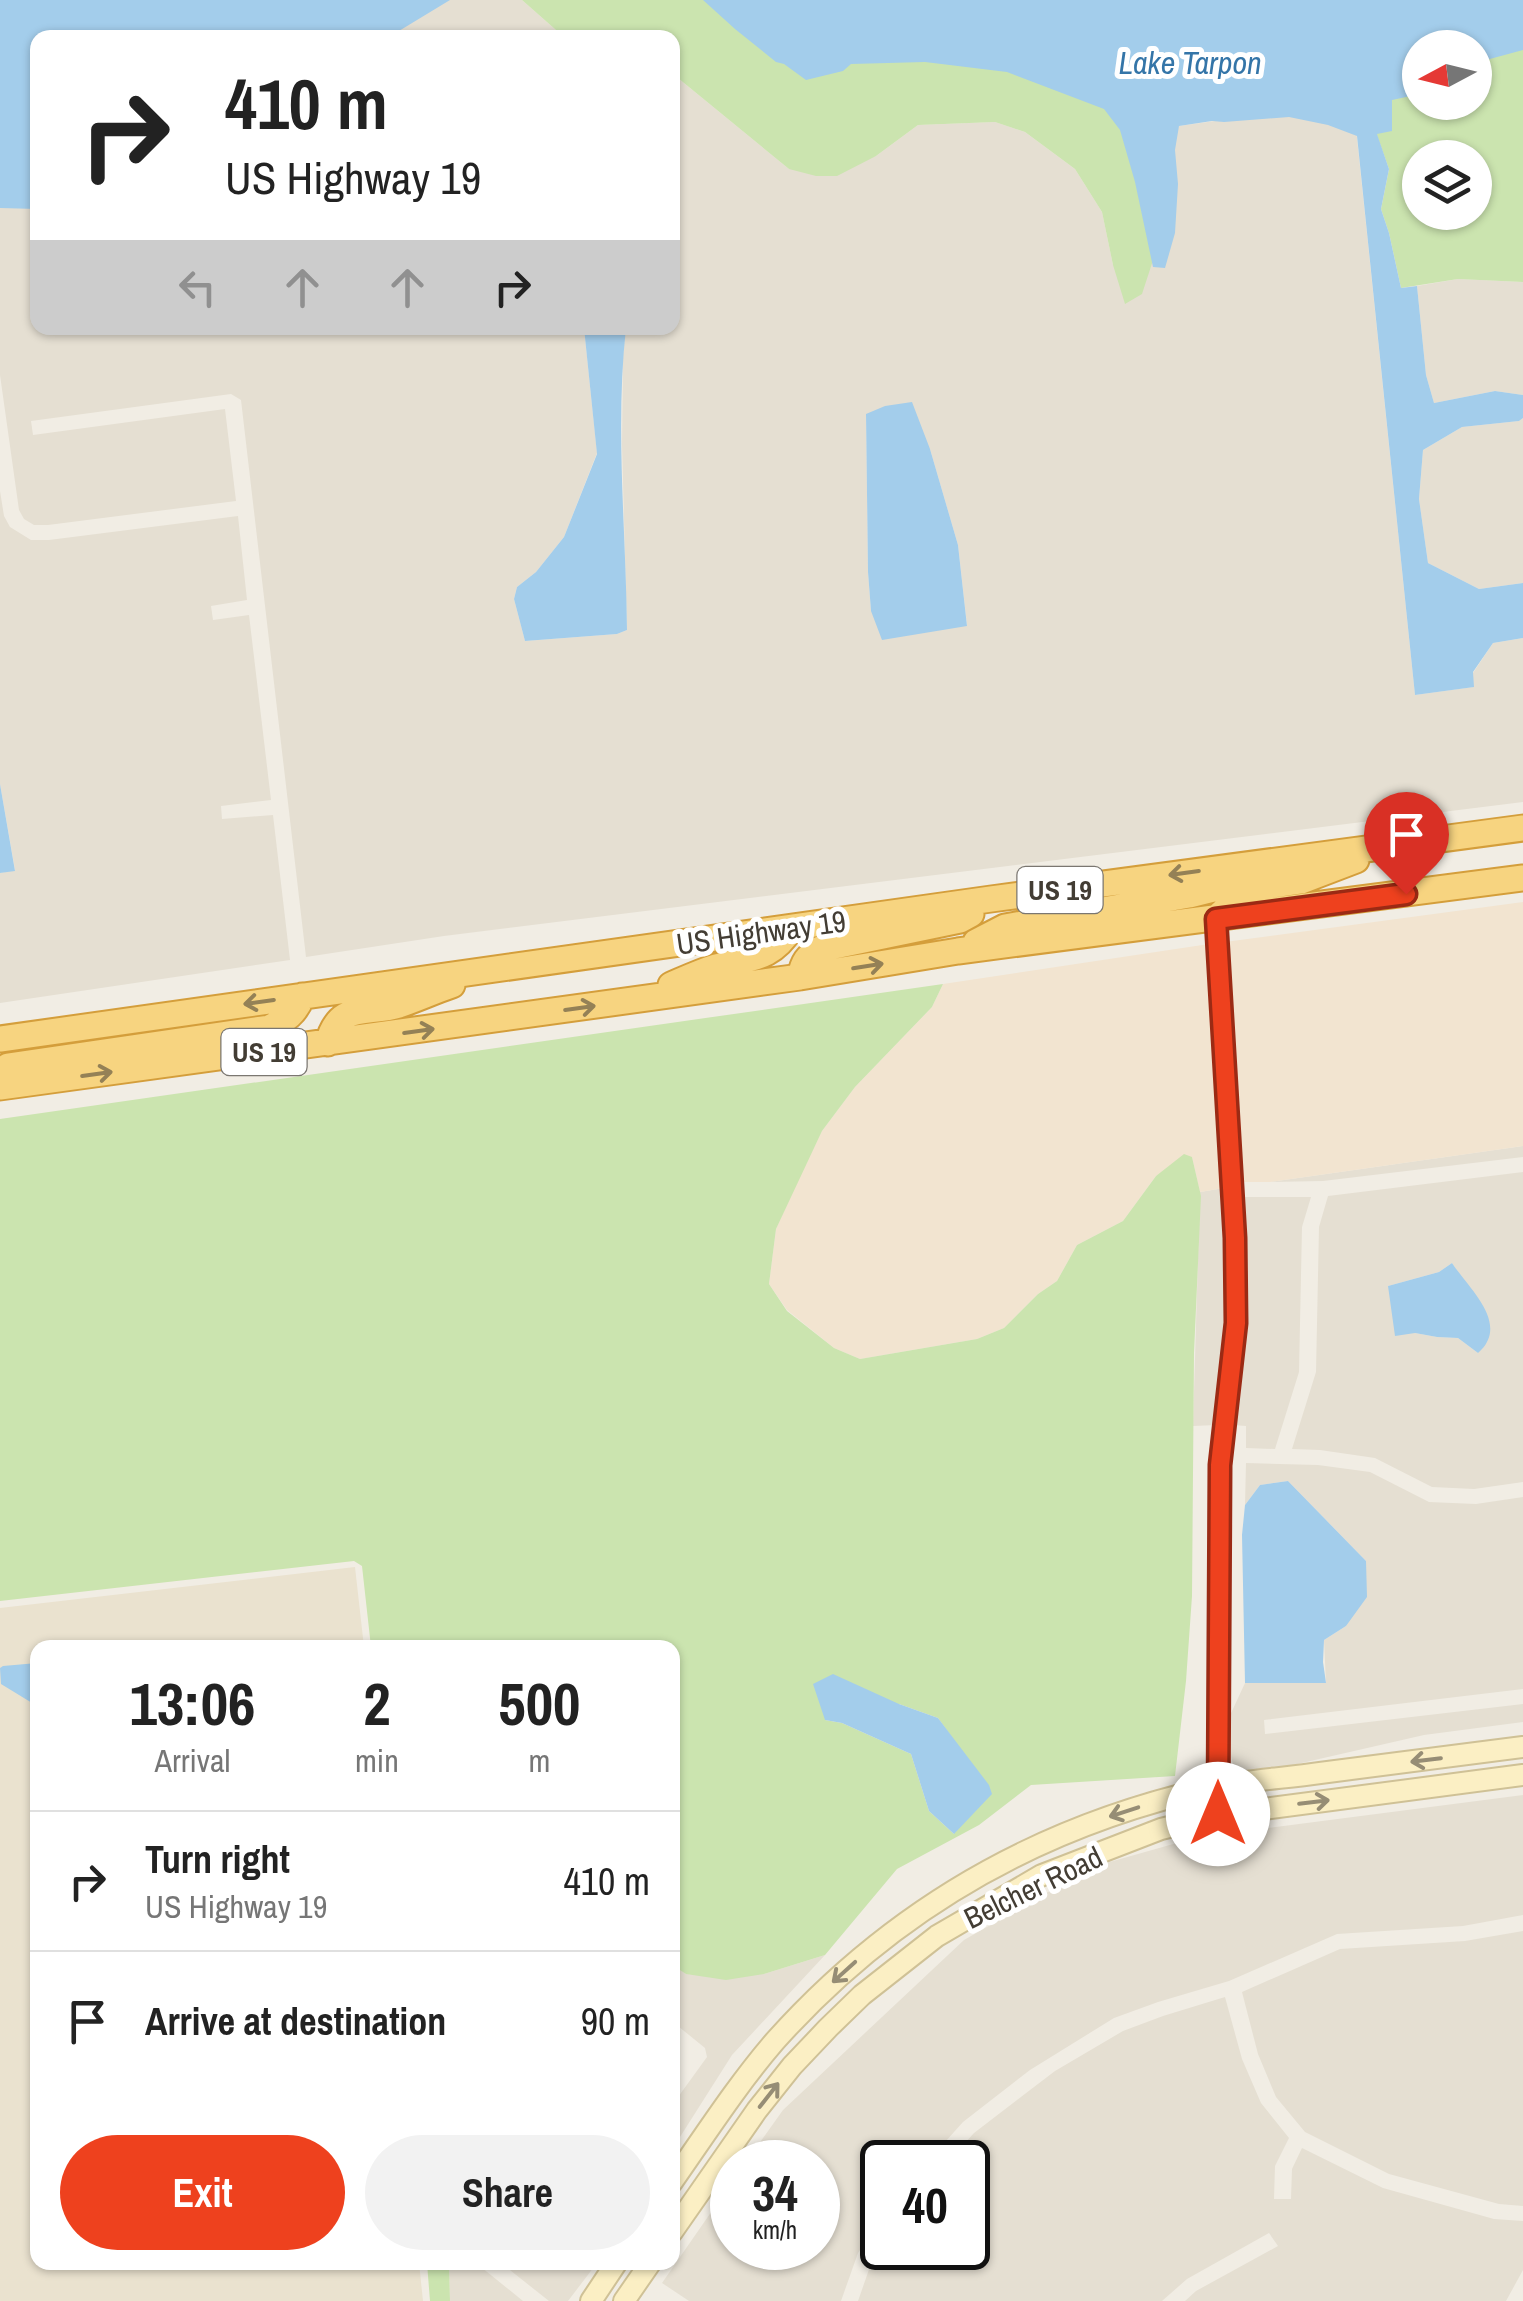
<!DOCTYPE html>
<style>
:root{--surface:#fff;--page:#f2f2f2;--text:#222;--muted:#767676;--line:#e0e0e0;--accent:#ee411e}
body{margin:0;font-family:"Archivo Narrow",sans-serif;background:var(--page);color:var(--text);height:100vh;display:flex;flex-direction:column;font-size:38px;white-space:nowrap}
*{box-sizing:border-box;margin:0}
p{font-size:32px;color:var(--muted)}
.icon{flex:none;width:55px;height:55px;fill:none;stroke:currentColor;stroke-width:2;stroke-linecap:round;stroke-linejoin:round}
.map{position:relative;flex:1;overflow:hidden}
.details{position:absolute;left:30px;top:1640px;width:650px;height:630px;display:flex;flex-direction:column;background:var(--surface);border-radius:20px;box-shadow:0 2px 8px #0004}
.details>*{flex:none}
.top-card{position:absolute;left:30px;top:30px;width:650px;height:305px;border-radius:20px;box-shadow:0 2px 8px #0004;background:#fff;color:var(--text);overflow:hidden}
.needle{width:65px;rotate:263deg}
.fabs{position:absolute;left:1402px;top:30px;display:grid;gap:20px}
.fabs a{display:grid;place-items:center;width:90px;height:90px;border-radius:50%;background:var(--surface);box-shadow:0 2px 8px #0004;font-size:50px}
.speed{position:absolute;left:710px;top:2140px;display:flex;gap:20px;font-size:50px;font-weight:700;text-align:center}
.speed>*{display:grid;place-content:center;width:130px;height:130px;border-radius:50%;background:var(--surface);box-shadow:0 2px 8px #0004;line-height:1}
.speed small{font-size:25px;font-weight:400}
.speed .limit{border:5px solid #111;border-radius:15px;background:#fff;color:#111}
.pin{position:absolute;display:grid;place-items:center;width:85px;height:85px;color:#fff;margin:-102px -42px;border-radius:50% 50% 50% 0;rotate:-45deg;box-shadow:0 0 10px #0007}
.pin .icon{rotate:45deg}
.me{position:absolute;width:110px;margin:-55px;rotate:0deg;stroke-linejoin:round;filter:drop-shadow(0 0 8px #0008)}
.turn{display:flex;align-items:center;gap:35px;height:210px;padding:0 30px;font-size:45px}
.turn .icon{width:130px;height:130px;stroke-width:2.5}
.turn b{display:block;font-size:70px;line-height:85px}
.lanes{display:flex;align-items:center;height:95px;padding:0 30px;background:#0003;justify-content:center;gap:50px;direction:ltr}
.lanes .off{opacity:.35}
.eta{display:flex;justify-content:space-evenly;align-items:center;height:170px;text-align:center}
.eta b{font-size:60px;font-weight:700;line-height:70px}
.cta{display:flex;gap:20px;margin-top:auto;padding:20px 30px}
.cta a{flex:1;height:115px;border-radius:60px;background:var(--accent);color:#fff;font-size:40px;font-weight:700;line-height:115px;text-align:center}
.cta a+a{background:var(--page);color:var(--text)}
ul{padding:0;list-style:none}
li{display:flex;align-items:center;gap:30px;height:140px;padding:0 30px;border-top:2px solid var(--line)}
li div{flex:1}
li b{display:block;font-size:38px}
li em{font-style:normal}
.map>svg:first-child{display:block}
.residential{fill:#e5dfd2;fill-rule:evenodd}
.commercial{fill:#f2e4d0}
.education{fill:#eae2cf}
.green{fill:#cbe4af;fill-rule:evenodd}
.water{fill:#a3cdeb}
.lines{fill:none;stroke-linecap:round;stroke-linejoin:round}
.tertiary-casing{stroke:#bfb8aa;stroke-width:21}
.secondary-casing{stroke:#cfc196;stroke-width:24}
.trunk-casing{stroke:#d49e3b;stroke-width:29}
.tertiary{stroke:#fff;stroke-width:18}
.secondary{stroke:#fbefc4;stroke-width:20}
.trunk{stroke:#f7d480;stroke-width:25}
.oneway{stroke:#948156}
.oneway2{stroke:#968d75}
.route-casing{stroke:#9b2a14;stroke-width:25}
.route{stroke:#ee411e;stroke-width:18}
.labels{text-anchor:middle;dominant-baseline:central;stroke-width:10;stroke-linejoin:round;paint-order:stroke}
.shield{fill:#fff;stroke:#7b7771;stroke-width:2.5}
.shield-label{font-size:28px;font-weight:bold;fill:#433d34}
.street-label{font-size:30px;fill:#433d34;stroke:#fff}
.water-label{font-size:32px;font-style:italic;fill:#3475a8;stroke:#fff}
</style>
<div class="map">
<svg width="1523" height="2301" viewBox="0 0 1523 2301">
<rect width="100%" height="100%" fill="#f1ede4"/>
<!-- residential -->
<path class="residential" d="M 331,0 L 522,0 L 556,30 L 580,37 L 288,38 Z
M 673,74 L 789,169 L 876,156 L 918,125 L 995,122 L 1025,132 L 1075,169 L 1102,212 L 1113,265 L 1179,126 L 1265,114 L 1354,109 L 1415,695 L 1473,687 L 1473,673 L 1493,643 L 1523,638 L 1523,802 L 444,936 L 306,957 L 241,400 L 231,394 L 31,421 L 33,435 L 225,409 L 236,501 L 48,525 L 34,525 L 24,519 L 19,510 L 0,375 L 0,192 L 37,202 L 38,328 L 584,328 L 597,453 L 564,537 L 536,572 L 517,587 L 514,599 L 525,641 L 617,634 L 627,630 L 622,445 L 623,354 L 626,328 L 672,328 ZM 866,414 L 930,449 L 958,545 L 967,625 L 871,611 L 868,572 Z
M 1458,279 L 1523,282 L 1523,395 L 1495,391 L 1434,403 L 1426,375 L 1417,286 Z
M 1523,418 L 1523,583 L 1479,589 L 1428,563 L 1419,499 L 1423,450 L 1462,427 L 1519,421 Z
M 0,491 L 4,516 L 10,527 L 31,540 L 49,540 L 238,516 L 247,600 L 211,606 L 213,620 L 249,615 L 271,800 L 221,806 L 222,819 L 273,815 L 290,960 L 0,1003 L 0,873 L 15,870 L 0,784 Z
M 1523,1146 L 1523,1157 L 1323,1181 L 1270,1182 Z
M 1523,1172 L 1523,1482 L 1474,1489 L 1432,1487 L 1375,1458 L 1320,1450 L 1292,1449 L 1316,1372 L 1319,1227 L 1328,1196 ZM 1452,1263 L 1460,1276 L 1478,1353 L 1458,1338 L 1437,1337 L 1415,1333 L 1388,1286 L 1439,1272 Z
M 1224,1188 L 1227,1323 L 1216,1425 L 1193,1426 L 1200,1192 Z
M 1241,1197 L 1311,1197 L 1302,1227 L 1299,1372 L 1275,1449 L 1246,1448 L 1246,1426 L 1233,1425 L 1244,1323 Z
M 1246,1463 L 1318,1465 L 1370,1472 L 1429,1502 L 1476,1504 L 1523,1497 L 1523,1689 L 1264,1720 L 1265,1734 L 1523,1704 L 1523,1722 L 1424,1735 L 1262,1772 L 1234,1768 L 1226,1737 L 1226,1724 L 1245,1683 L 1326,1683 L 1324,1640 L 1346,1626 L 1366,1561 L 1288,1481 L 1260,1485 L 1245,1505 Z
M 1523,1795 L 1523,1915 L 1463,1926 L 1337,1934 L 1229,1981 L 1158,2002 L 1114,2018 L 1030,2070 L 963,2122 L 927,2162 L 882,2162 L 882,2217 L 858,2253 L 841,2301 L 689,2301 L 662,2283 L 732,2182 L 732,2248 L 818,2248 L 818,2162 L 746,2162 L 783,2110 L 964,1940 L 1092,1867 L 1198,1837 Z
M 1523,1931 L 1523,2206 L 1499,2204 L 1389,2174 L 1305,2132 L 1276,2097 L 1258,2054 L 1242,1992 L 1340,1949 L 1465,1941 Z
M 825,1955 L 732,2055 L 673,2148 L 673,2104 L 707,2057 L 705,2048 L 673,2022 L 673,1965 L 686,1974 L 764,1974 Z
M 1225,1997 L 1242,2059 L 1261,2103 L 1289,2138 L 1275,2166 L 1274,2199 L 1291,2199 L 1292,2169 L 1302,2148 L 1383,2188 L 1494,2219 L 1523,2221 L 1523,2270 L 1506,2301 L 1185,2301 L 1196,2291 L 1278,2246 L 1269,2233 L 1187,2279 L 1162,2301 L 858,2301 L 873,2258 L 882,2245 L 882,2248 L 968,2248 L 968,2162 L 948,2162 L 974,2133 L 1055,2071 L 1123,2031 L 1163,2016 Z
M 449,2263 L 476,2263 L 523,2301 L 450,2301 Z
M 501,2263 L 597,2263 L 568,2301 L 549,2301 Z"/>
<!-- commercial -->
<path class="commercial" d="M 1523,902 L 1523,1146 L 1270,1182 L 1240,1182 L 1225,942 Z
M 1209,944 L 1224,1188 L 1200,1192 L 1192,1157 L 1156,1176 L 1123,1221 L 1077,1245 L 1057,1281 L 1038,1294 L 1004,1328 L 977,1339 L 860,1359 L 834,1348 L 787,1310 L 769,1284 L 776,1229 L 797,1182 L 822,1131 L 855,1087 L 932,1007 L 943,984 Z"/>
<!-- education -->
<path class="education" d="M 355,1567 L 364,1647 L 38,1648 L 38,2262 L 419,2263 L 423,2301 L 0,2301 L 0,1608 Z"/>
<!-- green -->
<path class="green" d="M 522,0 L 721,0 L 866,38 L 1126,82 L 1157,248 L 1142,294 L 1125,304 L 1113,265 L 1102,212 L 1075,169 L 1025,132 L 995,122 L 918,125 L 876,156 L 837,176 L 816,176 L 789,169 L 673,74 L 672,38 L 581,37 L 556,30 Z
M 1523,0 L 1523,282 L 1458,279 L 1401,288 L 1389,233 L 1381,209 L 1389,169 L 1364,99 L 1407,44 ZM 1420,48 L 1475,48 L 1475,102 L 1420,102 ZM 1420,158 L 1475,158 L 1475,212 L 1420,212 Z
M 943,984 L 932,1007 L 855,1087 L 822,1131 L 776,1229 L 769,1284 L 787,1311 L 834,1348 L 860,1359 L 977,1339 L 1004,1328 L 1038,1294 L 1057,1281 L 1077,1245 L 1123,1221 L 1156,1176 L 1184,1154 L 1192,1157 L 1201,1196 L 1194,1353 L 1192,1596 L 1186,1681 L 1175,1776 L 1031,1785 L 979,1825 L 897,1869 L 825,1955 L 764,1974 L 726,1980 L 686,1974 L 672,1965 L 672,1648 L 371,1647 L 362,1566 L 354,1561 L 0,1601 L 0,1119 ZM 899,1704 L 938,1718 L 961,1750 L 954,1834 L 929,1811 L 911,1754 L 842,1723 L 825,1720 Z
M 427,2263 L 449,2263 L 450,2301 L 430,2301 Z"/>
<!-- water -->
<path class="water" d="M 0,0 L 450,0 L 389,37 L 38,38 L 37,209 L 0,208 Z
M 703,0 L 1523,0 L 1523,50 L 1475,63 L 1475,48 L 1420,48 L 1420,94 L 1392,100 L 1392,131 L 1377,134 L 1389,169 L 1381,209 L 1389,233 L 1401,288 L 1417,286 L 1426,375 L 1434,403 L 1495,391 L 1523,395 L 1523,418 L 1519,421 L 1462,427 L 1423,450 L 1419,499 L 1428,563 L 1479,589 L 1523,583 L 1523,638 L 1493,643 L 1473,672 L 1474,687 L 1415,695 L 1357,136 L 1328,125 L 1289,117 L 1224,122 L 1212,121 L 1179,126 L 1175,150 L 1178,184 L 1175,233 L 1165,268 L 1153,267 L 1135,182 L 1120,130 L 1104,109 L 1007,72 L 925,62 L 851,64 L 843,71 L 806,80 L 784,64 L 776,62 L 735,29 Z
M 584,328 L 626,328 C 615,427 626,530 627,630 L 617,634 L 525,641 L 514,599 L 517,587 L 536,572 L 564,537 L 597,454 Z
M 912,402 L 930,449 L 958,545 L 967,626 L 882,640 L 871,611 L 868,572 L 866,414 L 885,406 Z
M 0,784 L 15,871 L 0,873 Z
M 1452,1263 C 1469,1289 1511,1324 1478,1353 L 1458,1338 L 1437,1337 L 1415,1333 L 1395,1336 L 1388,1286 L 1439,1272 Z
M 1288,1481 L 1366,1561 L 1367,1597 L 1346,1626 L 1324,1640 L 1323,1662 L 1326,1683 L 1245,1683 L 1242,1535 L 1245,1505 L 1260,1485 Z
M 37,1663 L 38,1663 L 37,1706 L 1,1684 L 0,1668 L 3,1666 Z
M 833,1674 L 899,1704 L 938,1718 L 989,1785 L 992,1794 L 954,1834 L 929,1811 L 911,1754 L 842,1723 L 825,1720 L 813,1684 Z"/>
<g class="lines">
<defs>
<path id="tertiary" d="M 1215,919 L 1235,1238 L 1235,1323 L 1219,1465 L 1218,1815"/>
<path id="secondary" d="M 672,2182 C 705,2135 737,2085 775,2041 C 893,1909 1041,1825 1214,1787 C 1249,1780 1285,1778 1320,1773 C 1387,1765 1455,1756 1523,1747
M 672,2232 L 757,2110 L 792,2066 L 828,2028 L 862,1995 L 937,1936 L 1042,1875 L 1161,1829 L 1218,1815 L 1523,1775
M 591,2301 L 617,2262
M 624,2301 L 651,2262"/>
<path id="trunk" d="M 1215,919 L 1238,898 L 1259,887 L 1301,881 L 1356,860
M 976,942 L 1005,927 L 1189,895 L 1213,889 L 1250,871
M 800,977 C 803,962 807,956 820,949 L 960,920 L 971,914
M 671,985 C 685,979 700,972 716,967 C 749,957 771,961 791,928
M 0,1039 L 991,899 L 1523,828
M 328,1043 C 339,1001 366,1015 399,1005 C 417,999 434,991 452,985
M 0,1072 L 8,1066 L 269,1028 C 286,1020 296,1013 302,996
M 0,1087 L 800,977 L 958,951 L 1523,878"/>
</defs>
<!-- tertiary casing -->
<use href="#tertiary" class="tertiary-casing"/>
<!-- secondary casing -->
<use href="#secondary" class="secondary-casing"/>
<!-- trunk casing -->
<use href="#trunk" class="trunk-casing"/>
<!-- tertiary -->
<use href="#tertiary" class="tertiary"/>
<!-- secondary -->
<use href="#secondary" class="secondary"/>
<!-- trunk -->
<use href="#trunk" class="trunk"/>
</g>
<!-- one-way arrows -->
<defs><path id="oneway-shaft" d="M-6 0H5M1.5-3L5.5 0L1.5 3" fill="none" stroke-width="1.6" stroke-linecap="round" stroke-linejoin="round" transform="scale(2.5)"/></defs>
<g class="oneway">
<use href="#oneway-shaft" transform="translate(1184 873) rotate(172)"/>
<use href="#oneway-shaft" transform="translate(868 966) rotate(-9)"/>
<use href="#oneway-shaft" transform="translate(259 1002) rotate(172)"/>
<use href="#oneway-shaft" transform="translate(580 1008) rotate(-8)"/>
<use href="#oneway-shaft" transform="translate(419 1031) rotate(-8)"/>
<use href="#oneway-shaft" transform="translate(97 1074) rotate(-8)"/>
</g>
<g class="oneway2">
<use href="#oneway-shaft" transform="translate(1426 1760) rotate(173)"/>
<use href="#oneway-shaft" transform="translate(1314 1802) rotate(-7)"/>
<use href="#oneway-shaft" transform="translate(1124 1812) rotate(162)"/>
<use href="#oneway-shaft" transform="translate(844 1972) rotate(138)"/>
<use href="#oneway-shaft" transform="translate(769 2095) rotate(-52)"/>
</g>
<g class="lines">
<defs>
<path id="route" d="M 1218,1814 L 1220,1465 L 1236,1323 L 1235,1238 L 1216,919 L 1406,894"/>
</defs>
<!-- route casing -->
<use href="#route" class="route-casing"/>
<!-- route -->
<use href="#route" class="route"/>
</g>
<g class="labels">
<!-- shield labels -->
<g class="shield">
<rect x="1017.5" y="867" width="85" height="46" rx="8"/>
<rect x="221.5" y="1029" width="85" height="46" rx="8"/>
</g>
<g class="shield-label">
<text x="1060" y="890">US 19</text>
<text x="264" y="1052">US 19</text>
</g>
<!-- street labels -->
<g class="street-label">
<text transform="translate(761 932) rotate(-8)">US Highway 19</text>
<text transform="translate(1033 1887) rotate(-26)">Belcher Road</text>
</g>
<!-- water labels -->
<g class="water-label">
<text x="1190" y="62">Lake Tarpon</text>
</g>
</g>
</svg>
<div class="fabs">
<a><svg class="needle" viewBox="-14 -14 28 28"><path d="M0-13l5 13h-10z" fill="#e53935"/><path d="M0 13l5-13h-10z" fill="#767676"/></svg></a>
<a><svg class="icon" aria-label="layers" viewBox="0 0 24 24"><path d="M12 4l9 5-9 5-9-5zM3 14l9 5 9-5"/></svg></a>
</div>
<div class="speed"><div>34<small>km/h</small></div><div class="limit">40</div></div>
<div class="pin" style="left:1406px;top:894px;background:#d93025"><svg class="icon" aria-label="arrive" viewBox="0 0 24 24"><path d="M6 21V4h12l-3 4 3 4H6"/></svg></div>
<svg class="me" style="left:1218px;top:1814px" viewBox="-20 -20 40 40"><circle r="19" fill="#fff"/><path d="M0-13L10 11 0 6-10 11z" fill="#ee411e"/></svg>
<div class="top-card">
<div class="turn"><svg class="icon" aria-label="right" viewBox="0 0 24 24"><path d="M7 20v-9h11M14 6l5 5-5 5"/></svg><div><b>410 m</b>US Highway 19</div></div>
<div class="lanes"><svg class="icon off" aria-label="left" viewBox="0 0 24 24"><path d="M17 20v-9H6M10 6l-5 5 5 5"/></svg><svg class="icon off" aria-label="ahead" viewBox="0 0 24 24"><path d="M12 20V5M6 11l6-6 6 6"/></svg><svg class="icon off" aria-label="ahead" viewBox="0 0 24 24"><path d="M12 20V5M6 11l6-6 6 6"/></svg><svg class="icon" aria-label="right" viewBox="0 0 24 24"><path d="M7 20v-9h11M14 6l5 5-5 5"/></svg></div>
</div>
<section class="details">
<div class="eta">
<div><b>13:06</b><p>Arrival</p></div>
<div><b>2</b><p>min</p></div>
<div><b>500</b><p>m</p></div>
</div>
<ul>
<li><svg class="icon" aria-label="right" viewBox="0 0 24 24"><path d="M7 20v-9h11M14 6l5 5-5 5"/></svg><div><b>Turn right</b><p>US Highway 19</p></div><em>410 m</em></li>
<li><svg class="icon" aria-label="arrive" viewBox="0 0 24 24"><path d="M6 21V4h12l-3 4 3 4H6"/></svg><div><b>Arrive at destination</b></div><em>90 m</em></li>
</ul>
<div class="cta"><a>Exit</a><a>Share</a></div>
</section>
</div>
